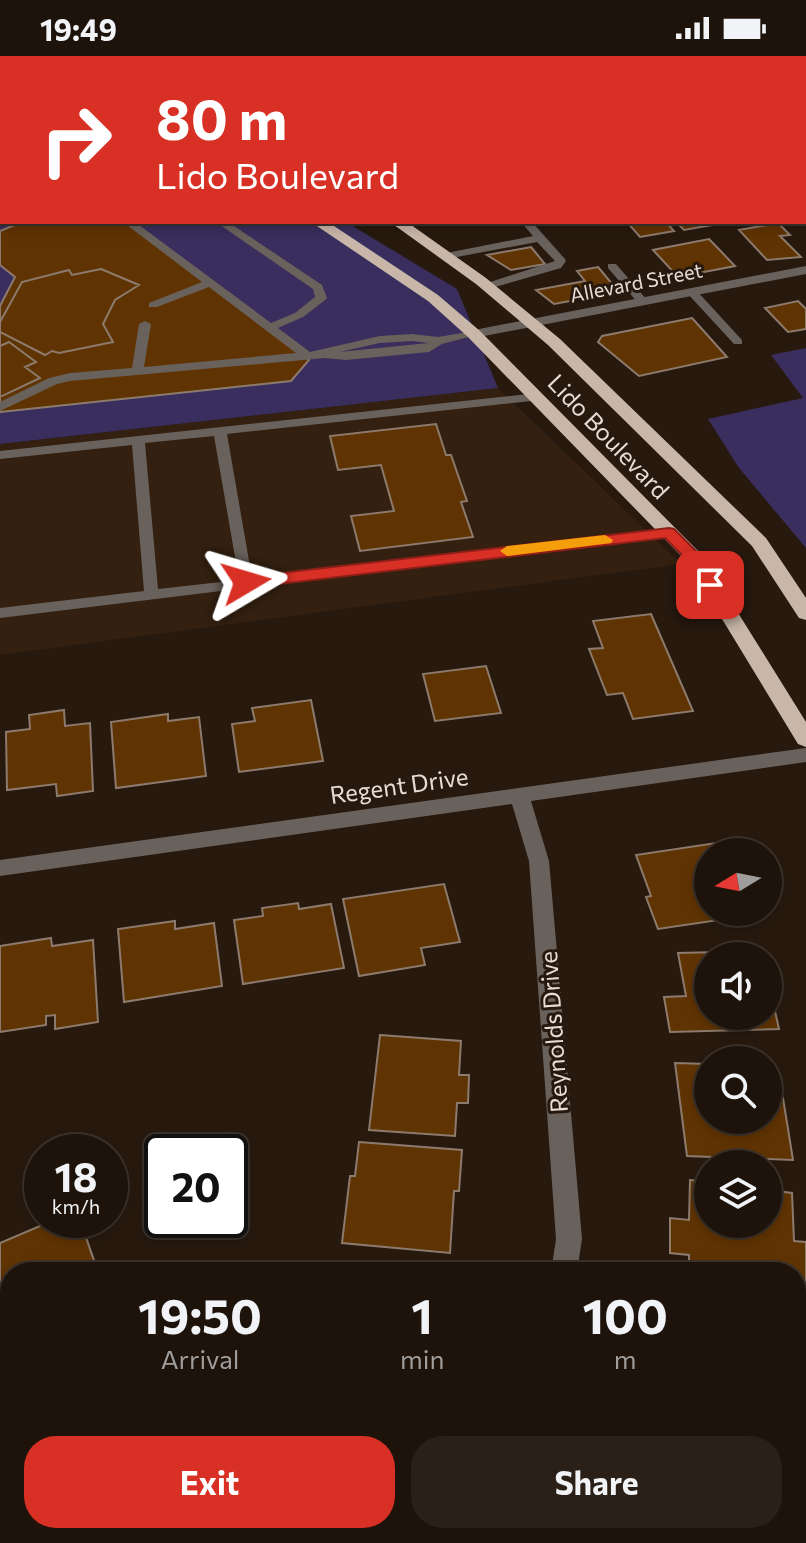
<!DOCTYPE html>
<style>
:root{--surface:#1d130a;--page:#2a2018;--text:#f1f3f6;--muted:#a09e9c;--line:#3b322b;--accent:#d93025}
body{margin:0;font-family:Commissioner,sans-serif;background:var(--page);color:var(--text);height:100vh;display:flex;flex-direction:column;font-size:30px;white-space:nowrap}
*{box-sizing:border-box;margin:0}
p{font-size:26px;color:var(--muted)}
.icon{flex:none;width:44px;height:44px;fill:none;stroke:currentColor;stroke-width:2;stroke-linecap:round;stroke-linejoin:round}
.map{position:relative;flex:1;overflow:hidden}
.panel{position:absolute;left:0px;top:1206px;width:806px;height:282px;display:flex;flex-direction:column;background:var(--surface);border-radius:32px 32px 0 0;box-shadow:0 4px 12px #0003,0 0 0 2px var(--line)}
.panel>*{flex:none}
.banner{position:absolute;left:0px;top:0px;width:806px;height:168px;box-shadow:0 4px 12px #0003,0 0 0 2px var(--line);background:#d93025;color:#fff;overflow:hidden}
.needle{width:52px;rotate:260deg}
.tools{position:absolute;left:694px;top:782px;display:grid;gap:16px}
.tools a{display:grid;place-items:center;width:88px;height:88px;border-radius:50%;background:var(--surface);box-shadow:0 4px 12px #0003,0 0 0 2px var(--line);font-size:40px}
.speed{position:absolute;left:24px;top:1078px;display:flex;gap:16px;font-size:40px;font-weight:700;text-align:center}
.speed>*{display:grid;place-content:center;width:104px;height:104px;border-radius:50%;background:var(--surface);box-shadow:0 4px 12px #0003,0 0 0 2px var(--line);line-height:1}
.speed small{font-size:20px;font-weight:400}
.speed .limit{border:4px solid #111;border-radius:12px;background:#fff;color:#111}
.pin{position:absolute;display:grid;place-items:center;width:68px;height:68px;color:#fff;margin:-34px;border-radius:16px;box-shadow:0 4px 12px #0006}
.me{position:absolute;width:88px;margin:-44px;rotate:83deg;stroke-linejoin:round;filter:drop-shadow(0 0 6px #0008)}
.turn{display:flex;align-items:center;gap:28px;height:168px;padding:0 24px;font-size:36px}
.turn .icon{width:104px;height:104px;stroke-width:2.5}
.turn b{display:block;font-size:56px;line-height:68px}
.eta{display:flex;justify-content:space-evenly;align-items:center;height:136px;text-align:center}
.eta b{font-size:48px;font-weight:700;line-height:56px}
.action{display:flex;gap:16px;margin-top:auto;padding:16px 24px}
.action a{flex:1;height:92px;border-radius:32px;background:var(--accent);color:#fff;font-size:32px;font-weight:700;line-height:92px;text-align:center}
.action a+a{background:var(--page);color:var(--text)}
.status{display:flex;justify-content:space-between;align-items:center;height:56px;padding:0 40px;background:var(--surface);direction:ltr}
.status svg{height:22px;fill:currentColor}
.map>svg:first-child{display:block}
.built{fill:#332010}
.green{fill:#392e5d}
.building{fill:#603302;stroke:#8c7b6d;stroke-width:2}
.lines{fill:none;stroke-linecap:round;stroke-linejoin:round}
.service{fill:#69625c;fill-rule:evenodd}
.minor{fill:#69625c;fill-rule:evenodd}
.trunk{fill:#c8b6a8;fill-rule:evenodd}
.route{fill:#d93025;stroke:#8d1f18;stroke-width:2}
.slow{fill:#f59e0b}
.labels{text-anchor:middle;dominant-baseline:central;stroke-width:6;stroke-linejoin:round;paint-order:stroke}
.far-street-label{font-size:20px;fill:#e7ddd6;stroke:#27190e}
.street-label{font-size:24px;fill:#e7ddd6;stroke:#27190e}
</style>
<div class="status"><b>19:49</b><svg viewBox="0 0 49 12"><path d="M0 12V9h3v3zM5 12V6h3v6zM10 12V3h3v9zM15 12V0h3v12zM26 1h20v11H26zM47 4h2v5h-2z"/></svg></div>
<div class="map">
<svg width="806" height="1487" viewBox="0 0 806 1487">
<rect width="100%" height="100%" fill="#27190e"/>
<!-- built -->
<path class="built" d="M 498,332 L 681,508 L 0,599 L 0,388 Z"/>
<!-- green -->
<path class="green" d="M 0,114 L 2,166 L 346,166 L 457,233 L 498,332 L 0,388 Z
M 806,292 L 806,492 L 739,412 L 708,363 L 803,342 L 771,299 Z"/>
<!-- building -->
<path class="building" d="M 22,166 L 126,166 L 309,304 L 291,325 L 0,356 L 0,250 L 15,221 L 0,209 L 0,175 Z
M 627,166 L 666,166 L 674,175 L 640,181 Z
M 676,166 L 709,166 L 712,169 L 684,174 Z
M 778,167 L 790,179 L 780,180 L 801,201 L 767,204 L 739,174 Z
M 709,183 L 735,210 L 678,221 L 653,194 Z
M 531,191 L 545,208 L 511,214 L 487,199 Z
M 598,211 L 619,236 L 554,248 L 536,234 L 585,225 L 577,215 Z
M 101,213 L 139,229 L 115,244 L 103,268 L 113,286 L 59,297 L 52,295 L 45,299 L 0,276 L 0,266 L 22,226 L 69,214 L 72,219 Z
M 798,245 L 806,253 L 806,273 L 788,276 L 765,252 Z
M 692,262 L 727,301 L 639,320 L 598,286 L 602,280 Z
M 9,286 L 36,306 L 25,311 L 40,322 L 0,341 L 0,290 Z
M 436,368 L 446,399 L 451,399 L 467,445 L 461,446 L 473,481 L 360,495 L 351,460 L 394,455 L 381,409 L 338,414 L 330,380 Z
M 651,558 L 693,655 L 633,663 L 623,637 L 607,639 L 589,593 L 603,592 L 593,565 Z
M 486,610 L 501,657 L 435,665 L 423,618 Z
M 311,644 L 323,705 L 239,716 L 232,668 L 255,665 L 252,652 Z
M 64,654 L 65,670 L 90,667 L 93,735 L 57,740 L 56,728 L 7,734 L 6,676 L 30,673 L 29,659 Z
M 168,658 L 168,665 L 199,661 L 206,720 L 116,732 L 111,666 Z
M 716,787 L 719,796 L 708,796 L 708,856 L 745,856 L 746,860 L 658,873 L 646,841 L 651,840 L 636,799 Z
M 444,828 L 460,886 L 421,892 L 425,909 L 359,920 L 343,843 Z
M 298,847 L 299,853 L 331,848 L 344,912 L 243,928 L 234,864 L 263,860 L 262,852 Z
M 175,865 L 175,873 L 214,867 L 222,930 L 124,946 L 118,873 Z
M 51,882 L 52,890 L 93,884 L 98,966 L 55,973 L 55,959 L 46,960 L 46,969 L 0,976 L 0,890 Z
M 762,895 L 763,900 L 708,900 L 708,960 L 768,960 L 768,924 L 779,973 L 670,976 L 664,941 L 686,940 L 678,897 Z
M 380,979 L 461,985 L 459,1019 L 469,1019 L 468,1047 L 457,1047 L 455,1080 L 369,1074 Z
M 675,1007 L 708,1008 L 708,1064 L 768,1064 L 768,1010 L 773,1010 L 778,1042 L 783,1042 L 793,1104 L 687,1100 Z
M 359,1086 L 462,1094 L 459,1135 L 454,1135 L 450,1197 L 342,1187 L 350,1120 L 355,1120 Z
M 690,1124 L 708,1126 L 708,1168 L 768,1168 L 768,1134 L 792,1137 L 794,1185 L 806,1186 L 806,1248 L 796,1247 L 796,1216 L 689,1216 L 689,1199 L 670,1197 L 670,1162 L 689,1164 Z
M 54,1164 L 80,1164 L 98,1216 L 10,1216 L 10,1297 L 0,1301 L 0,1187 Z
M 796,1342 L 801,1343 L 800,1402 L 796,1401 Z
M 10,1389 L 10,1478 L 99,1478 L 95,1487 L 19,1487 L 0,1478 L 0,1408 Z
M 275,1478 L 401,1478 L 399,1487 L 284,1487 L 274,1484 Z
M 658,1478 L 778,1478 L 777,1487 L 658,1487 Z"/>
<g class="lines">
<!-- service -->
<path class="service" d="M 123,166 L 135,166 L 271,267 L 295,257 L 315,241 L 313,233 L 216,166 L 228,166 L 322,229 L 327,242 L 325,244 L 303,261 L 278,272 L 310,296 L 380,280 L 412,278 L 438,281 L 474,275 L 480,278 L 442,288 L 429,296 L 346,304 L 325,302 L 70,325 L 57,328 L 0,355 L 0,346 L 49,322 L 70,317 L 132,312 L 139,268 L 145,265 L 151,268 L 144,311 L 296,297 L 209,231 L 157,251 L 149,251 L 149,247 L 202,226 ZM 412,285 L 429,287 L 339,296 L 380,287 Z
M 521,166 L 532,166 L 565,203 L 566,205 L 561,212 L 488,233 L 482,230 L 484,228 L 555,205 L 537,186 L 446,203 L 441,200 L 446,197 L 533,180 Z
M 608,208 L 616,208 L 647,244 L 647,248 L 639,248 L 608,212 Z
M 688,234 L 696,234 L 742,284 L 742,288 L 734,288 L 688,238 Z
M 537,337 L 543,341 L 541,344 L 227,378 L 252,522 L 669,473 L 674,474 L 674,480 L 0,562 L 0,552 L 144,535 L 132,389 L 0,403 L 0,395 ZM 214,380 L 239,524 L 158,533 L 145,387 Z"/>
<!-- minor -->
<path class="minor" d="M 282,0 L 305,0 L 280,2 Z
M 806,0 L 806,6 L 804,2 L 799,2 Z
M 806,96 L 806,104 L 804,105 L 804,97 Z
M 396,166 L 421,166 L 414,170 L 396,171 Z
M 806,210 L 806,218 L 474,282 L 467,278 L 474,274 Z
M 806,692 L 806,706 L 531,745 L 549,805 L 582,1183 L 577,1216 L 551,1216 L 556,1183 L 529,805 L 512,748 L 0,820 L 0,804 Z
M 511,1478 L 539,1478 L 538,1487 L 510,1487 Z"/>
<!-- trunk -->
<path class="trunk" d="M 39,0 L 53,0 L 54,2 L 40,2 Z
M 98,0 L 112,0 L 113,2 L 99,2 Z
M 311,166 L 328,166 L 438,239 L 480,275 L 702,499 L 806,666 L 806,691 L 798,688 L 688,507 L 468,281 L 428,245 Z
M 390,166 L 407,166 L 486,222 L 560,283 L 766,482 L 806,542 L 806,564 L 799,562 L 752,490 L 548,289 L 476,228 Z"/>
</g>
<!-- route -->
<path class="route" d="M 669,472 L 674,473 L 700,499 L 718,529 L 716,532 L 705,532 L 689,506 L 665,482 L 246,532 L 238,526 L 246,521 Z"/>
<!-- slow -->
<path class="slow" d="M 605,479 L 613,484 L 611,487 L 507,500 L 500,495 L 507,490 Z"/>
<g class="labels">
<!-- far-street labels -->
<g class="far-street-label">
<text transform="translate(636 226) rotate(-11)">Allevard Street</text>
</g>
<!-- street labels -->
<g class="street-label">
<text transform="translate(609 380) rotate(46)">Lido Boulevard</text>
<text transform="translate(399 729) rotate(-8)">Regent Drive</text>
<text transform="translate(553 976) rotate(-94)">Reynolds Drive</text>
</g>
</g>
</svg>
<div class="tools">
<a><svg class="needle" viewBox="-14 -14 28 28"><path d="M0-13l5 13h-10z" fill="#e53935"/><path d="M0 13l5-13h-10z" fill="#a09e9c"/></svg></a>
<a><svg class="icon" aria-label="sound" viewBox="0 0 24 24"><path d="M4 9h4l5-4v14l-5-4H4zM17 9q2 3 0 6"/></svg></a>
<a><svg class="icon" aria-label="search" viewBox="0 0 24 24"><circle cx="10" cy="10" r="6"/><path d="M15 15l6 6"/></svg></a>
<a><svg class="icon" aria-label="layers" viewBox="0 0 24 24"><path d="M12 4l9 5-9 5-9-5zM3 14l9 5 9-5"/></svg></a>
</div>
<div class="speed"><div>18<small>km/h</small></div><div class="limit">20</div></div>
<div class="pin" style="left:710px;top:529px;background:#d93025"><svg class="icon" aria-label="arrive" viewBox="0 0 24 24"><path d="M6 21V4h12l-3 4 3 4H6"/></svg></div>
<svg class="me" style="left:246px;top:526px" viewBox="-20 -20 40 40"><path d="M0-17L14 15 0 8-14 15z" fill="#d93025" stroke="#fff" stroke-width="4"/></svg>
<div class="banner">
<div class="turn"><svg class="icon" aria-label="right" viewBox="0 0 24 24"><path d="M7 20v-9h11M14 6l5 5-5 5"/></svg><div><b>80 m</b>Lido Boulevard</div></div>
</div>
<section class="panel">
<div class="eta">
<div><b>19:50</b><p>Arrival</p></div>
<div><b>1</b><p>min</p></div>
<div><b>100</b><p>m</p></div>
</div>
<div class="action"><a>Exit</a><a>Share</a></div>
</section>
</div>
